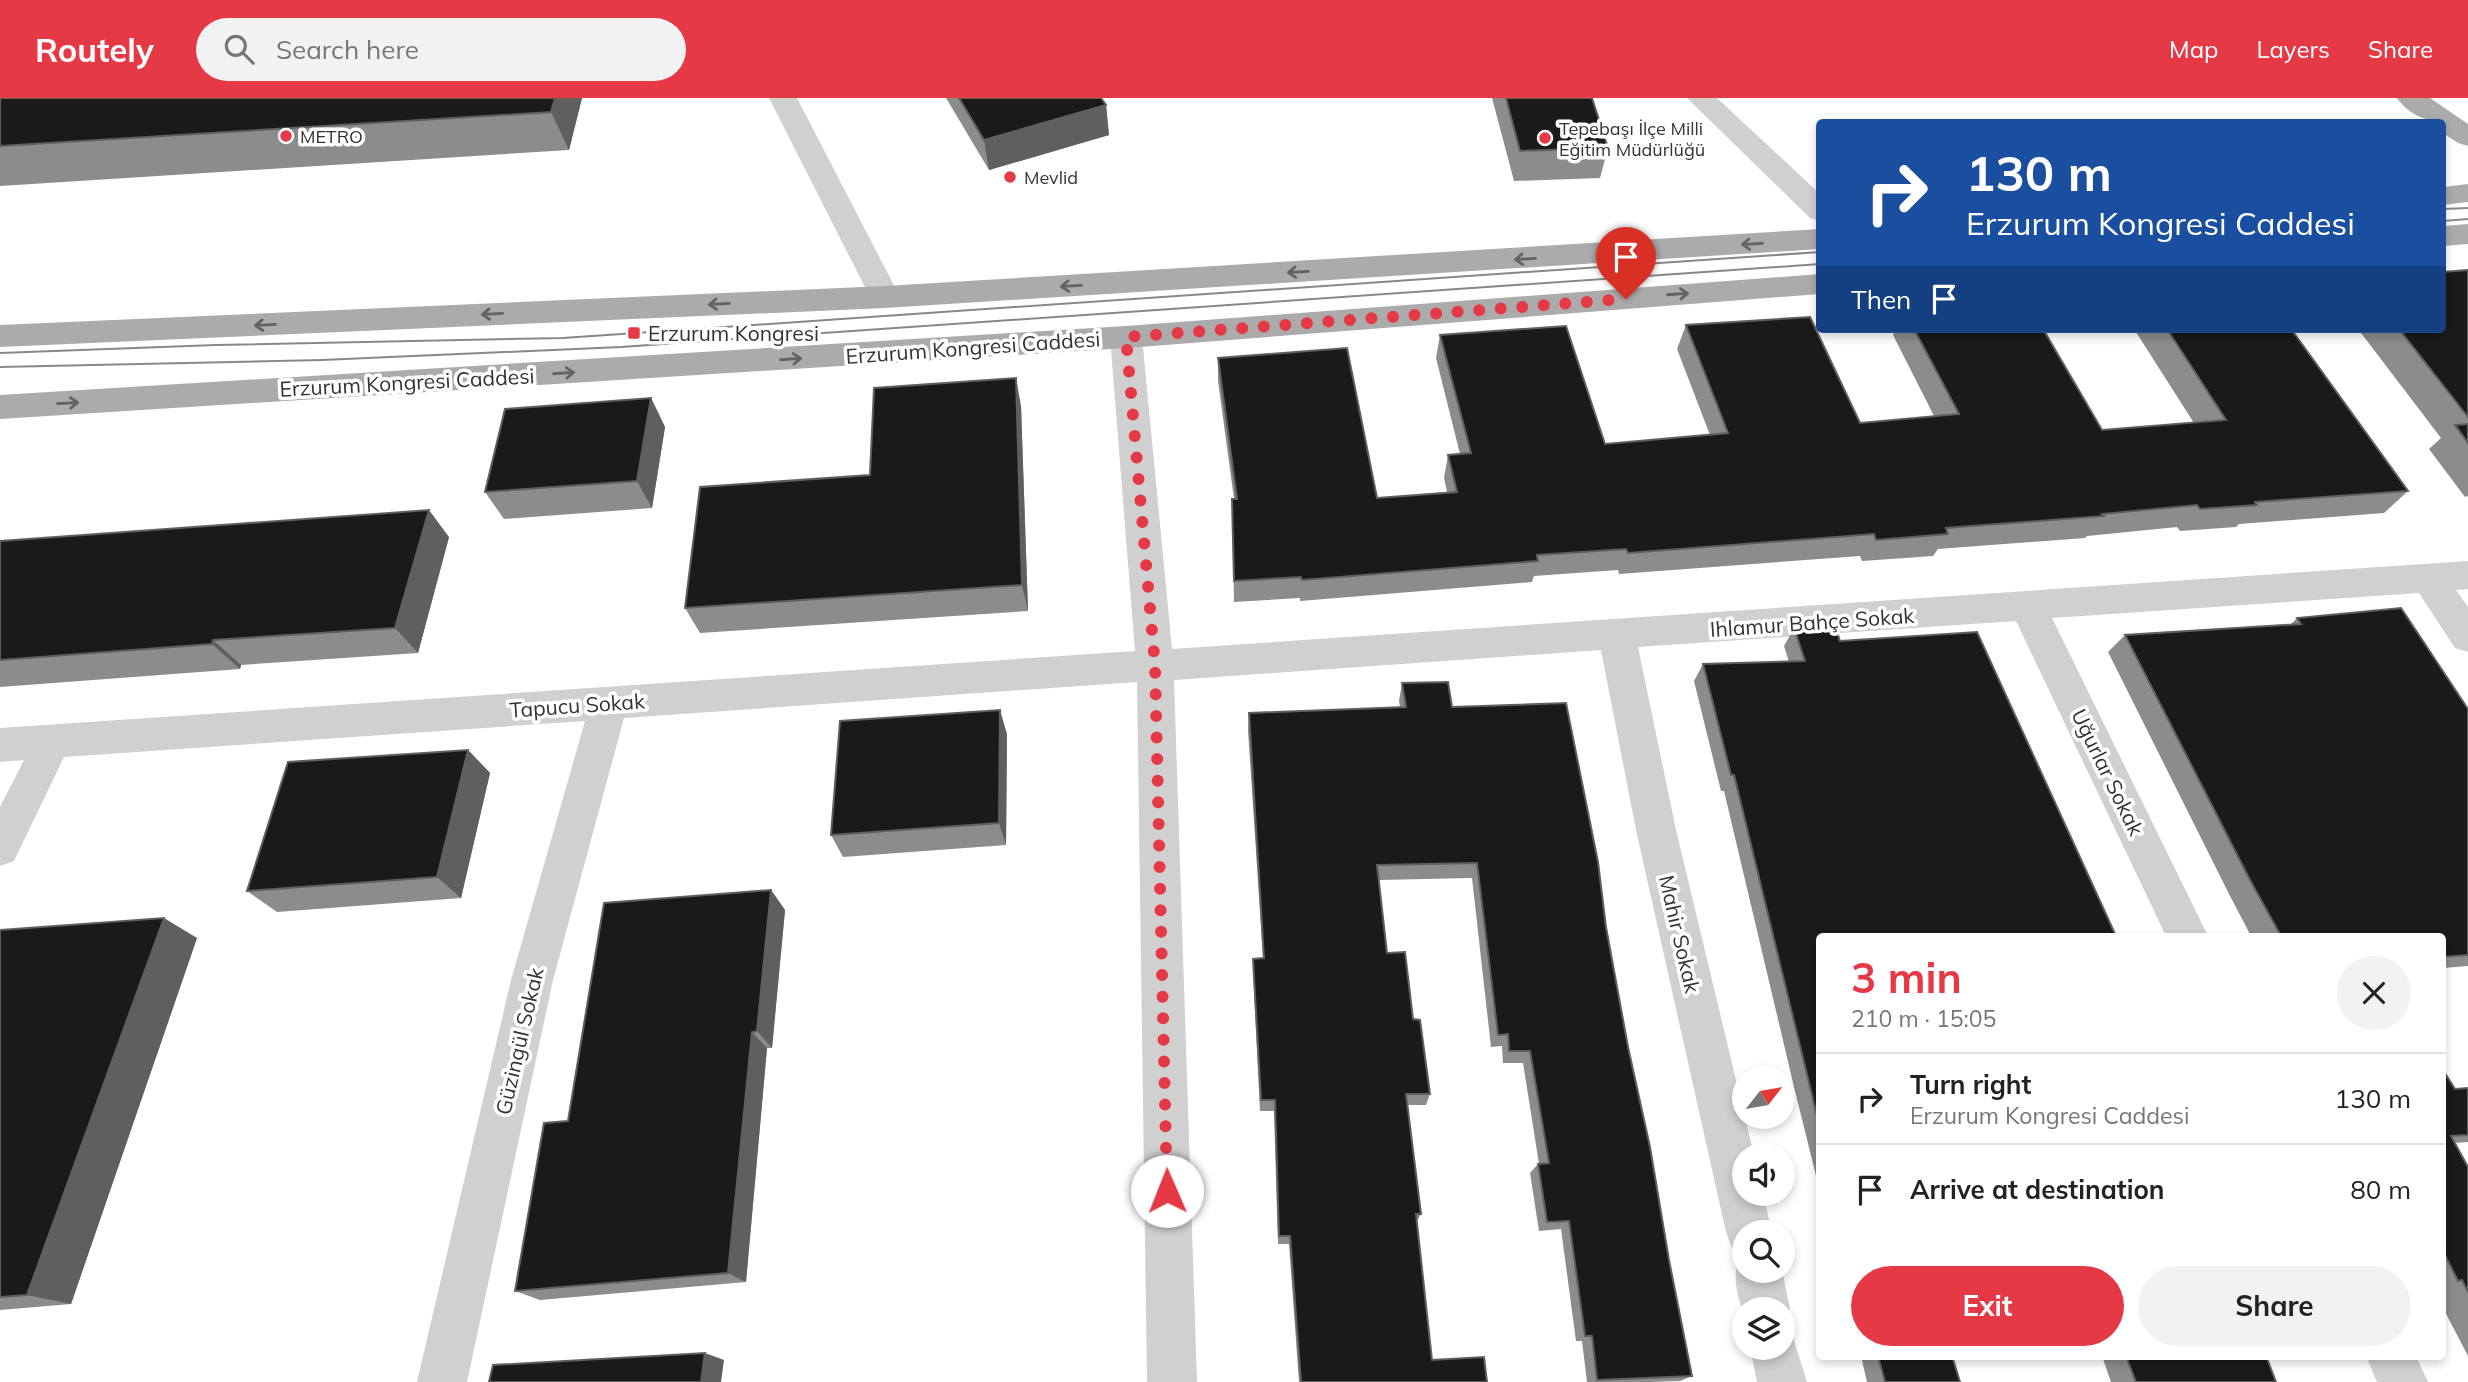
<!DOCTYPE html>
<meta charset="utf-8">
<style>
:root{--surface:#fff;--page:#f2f2f2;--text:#222;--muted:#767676;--line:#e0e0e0;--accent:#e63946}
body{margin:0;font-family:Mulish,sans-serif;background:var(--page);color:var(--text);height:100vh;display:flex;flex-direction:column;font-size:26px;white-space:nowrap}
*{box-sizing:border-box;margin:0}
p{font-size:23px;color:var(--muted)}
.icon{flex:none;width:38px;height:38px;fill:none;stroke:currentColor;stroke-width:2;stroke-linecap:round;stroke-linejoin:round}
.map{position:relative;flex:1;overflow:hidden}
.side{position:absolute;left:1816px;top:835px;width:630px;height:427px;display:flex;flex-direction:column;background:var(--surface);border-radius:7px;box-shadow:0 4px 10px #0003}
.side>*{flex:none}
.guide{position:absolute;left:1816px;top:21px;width:630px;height:214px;border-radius:7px;box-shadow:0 4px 10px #0003;background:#1a4fa0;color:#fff;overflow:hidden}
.needle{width:46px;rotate:59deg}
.fabs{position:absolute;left:1732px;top:968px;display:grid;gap:14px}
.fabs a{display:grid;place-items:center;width:63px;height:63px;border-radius:50%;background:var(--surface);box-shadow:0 4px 10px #0003;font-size:35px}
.pin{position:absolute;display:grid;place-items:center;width:60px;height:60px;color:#fff;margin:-72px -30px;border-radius:50% 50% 50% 0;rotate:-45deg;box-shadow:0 0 7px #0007}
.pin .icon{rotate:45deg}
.me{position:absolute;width:77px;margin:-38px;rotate:359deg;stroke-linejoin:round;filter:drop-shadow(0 0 5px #0008)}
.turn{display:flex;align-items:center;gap:24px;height:147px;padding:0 35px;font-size:32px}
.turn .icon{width:91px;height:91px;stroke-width:2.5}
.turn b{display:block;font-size:49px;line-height:60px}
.then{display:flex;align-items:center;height:66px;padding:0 35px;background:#0003;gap:14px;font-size:26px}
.round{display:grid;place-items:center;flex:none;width:74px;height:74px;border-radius:37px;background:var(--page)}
.head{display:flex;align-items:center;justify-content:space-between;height:119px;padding:0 35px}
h1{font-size:42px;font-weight:700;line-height:52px;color:var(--accent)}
.button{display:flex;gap:14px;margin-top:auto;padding:14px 35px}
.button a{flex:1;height:80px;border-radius:42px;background:var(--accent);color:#fff;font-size:28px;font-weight:700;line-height:80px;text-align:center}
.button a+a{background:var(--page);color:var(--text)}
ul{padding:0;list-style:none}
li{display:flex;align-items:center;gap:21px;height:91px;padding:0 35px;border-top:2px solid var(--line)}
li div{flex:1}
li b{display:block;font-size:26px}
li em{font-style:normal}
header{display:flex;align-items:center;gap:42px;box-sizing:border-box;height:98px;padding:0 35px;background:var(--accent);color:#fff}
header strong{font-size:33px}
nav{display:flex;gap:38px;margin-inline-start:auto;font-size:24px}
.search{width:490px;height:63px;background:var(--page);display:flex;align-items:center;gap:18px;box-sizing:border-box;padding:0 24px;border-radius:38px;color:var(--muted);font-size:26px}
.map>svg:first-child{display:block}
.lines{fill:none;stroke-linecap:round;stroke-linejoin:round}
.minor{fill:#d0d0d0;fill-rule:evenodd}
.major{fill:#ababab;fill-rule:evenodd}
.tram{stroke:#888;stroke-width:2}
.wall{fill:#8c8c8c}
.shaded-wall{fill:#5f5f5f}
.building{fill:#1a1a1a;stroke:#5f5f5f;stroke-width:2}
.oneway{stroke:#636363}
.route{stroke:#e63946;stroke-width:12;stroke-dasharray:0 21.6}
.poi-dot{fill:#e63946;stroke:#fff;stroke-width:2.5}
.labels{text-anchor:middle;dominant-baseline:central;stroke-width:7;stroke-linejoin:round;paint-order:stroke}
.far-poi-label{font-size:18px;fill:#333;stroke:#fff;text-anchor:start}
.poi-label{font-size:21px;fill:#333;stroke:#fff;text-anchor:start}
.street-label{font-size:21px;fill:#333;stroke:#fff}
</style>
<header>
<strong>Routely</strong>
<div class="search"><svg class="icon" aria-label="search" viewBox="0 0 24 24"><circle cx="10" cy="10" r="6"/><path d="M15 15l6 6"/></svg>Search here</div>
<nav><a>Map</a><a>Layers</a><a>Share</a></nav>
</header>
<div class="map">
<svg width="2468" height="1284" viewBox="0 0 2468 1284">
<rect width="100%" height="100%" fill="#fff"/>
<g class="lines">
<!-- minor -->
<path class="minor" d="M 769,0 L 797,0 L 900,199 L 896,207 L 885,210 L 874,207 Z
M 1687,0 L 1717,0 L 1820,96 L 1820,123 L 1810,120 Z
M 1126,228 L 1137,231 L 1142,239 L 1172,551 L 2468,463 L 2468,491 L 2456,492 L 2468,509 L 2468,554 L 2455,550 L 2419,495 L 2052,520 L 2208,838 L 2166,838 L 2016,523 L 1638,549 L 1676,732 L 1754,1057 L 1745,1057 L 1745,1096 L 1763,1096 L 1772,1134 L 1745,1134 L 1745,1172 L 1782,1172 L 1790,1211 L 1783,1228 L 1783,1211 L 1745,1211 L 1745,1218 C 1736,1198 1731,1173 1742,1155 L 1732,1151 L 1726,1134 L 1636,732 L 1601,552 L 1174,582 L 1197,1284 L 1147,1284 L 1137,584 L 624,620 L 553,882 L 467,1284 L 417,1284 L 511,882 L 585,623 L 64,659 L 14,763 L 0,768 L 0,709 L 24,662 L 0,664 L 0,630 L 1135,553 L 1110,239 L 1115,231 Z
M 1783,1229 L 1791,1233 L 1807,1284 L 1757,1284 L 1750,1250 L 1783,1250 Z
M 2366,1258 L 2416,1258 L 2428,1284 L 2377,1284 Z"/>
<!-- major -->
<path class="major" d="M 2397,0 L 2430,0 L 2468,26 L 2468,48 L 2458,45 L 2443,35 L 2443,24 C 2426,24 2407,15 2397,0 Z
M 2468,86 L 2468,104 L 2443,107 L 2443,89 Z
M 2468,126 L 2468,146 L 2443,148 L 2443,128 Z
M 1820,131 L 1820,151 L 885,210 L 0,249 L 0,227 L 885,188 Z
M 1820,176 L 1820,196 L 1126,250 L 0,321 L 0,297 L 1126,228 Z"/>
<!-- tram -->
<path class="tram" d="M 2443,111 L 2468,110
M 2443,123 L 2468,121
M 0,255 L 216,247 L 563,240 L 1820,154
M 0,269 L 322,262 L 621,249 L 1820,166"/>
</g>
<!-- wall -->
<path class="wall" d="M 0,0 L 582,0 L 569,52 L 0,88 Z
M 946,0 L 1101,0 L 1106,7 L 1109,37 L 989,72 Z
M 1492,0 L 1592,0 L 1608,50 L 1600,80 L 1514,83 Z
M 2468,172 L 2468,398 L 2465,399 L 2429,351 L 2441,340 L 2358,231 L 2443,231 Z
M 1686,227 L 1860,325 L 1934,318 L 1893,237 L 1896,231 L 2043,231 L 2102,332 L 2194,325 L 2134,231 L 2291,231 L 2408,393 L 2384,415 L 2239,426 L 2236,429 L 2180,433 L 2177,429 L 2087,438 L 2085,440 L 1938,451 L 1933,458 L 1862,463 L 1860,458 L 1619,476 L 1618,472 L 1534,478 L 1532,484 L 1300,503 L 1300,500 L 1234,504 L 1232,401 L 1234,401 L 1218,283 L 1218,260 L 1377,400 L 1447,394 L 1444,380 L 1448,357 L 1460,356 L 1436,260 L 1440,237 L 1605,346 L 1710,337 L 1677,251 Z
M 651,300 L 665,329 L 652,410 L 504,421 L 485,394 Z
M 1021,308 L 1028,513 L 700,535 L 685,510 L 870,377 Z
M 449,439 L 418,555 L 241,567 L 240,571 L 0,589 L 0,443 Z
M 2297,520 L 2468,611 L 2468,868 L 2443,870 L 2443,838 L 2251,838 L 2229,796 L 2108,554 L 2125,537 L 2290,527 Z
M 1835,528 L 1820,838 L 1820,1094 L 1794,989 L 1724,693 L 1721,693 L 1694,583 L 1703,566 L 1789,564 L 1784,548 L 1794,530 Z
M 1402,585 L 1452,609 L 1606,829 L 1669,1162 L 1692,1278 L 1680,1283 L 1650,1284 L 1587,1284 L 1582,1243 L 1576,1243 L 1561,1131 L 1539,1133 L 1530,1075 L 1538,1066 L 1539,1066 L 1523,965 L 1503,965 L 1502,948 L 1491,949 L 1472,780 L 1379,782 L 1387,855 L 1413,921 L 1430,996 L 1426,1007 L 1407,1007 L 1421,1116 L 1417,1123 L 1432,1262 L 1487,1284 L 1299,1284 L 1289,1146 L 1278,1146 L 1274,1013 L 1260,1013 L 1253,874 L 1253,861 L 1263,860 L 1248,632 L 1249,615 L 1400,609 L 1399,603 Z
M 1007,636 L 1006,747 L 843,759 L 831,737 Z
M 468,652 L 490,675 L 461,800 L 277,814 L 247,793 Z
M 771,792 L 785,812 L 772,950 L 767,950 L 746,1184 L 540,1202 L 515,1193 Z
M 0,832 L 197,840 L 71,1206 L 0,1212 Z
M 2443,972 L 2455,991 L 2468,990 L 2468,1044 L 2455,1045 L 2468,1069 L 2468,1258 L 2443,1210 Z
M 1861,1258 L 1952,1258 L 1960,1284 L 1867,1284 Z
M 2102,1258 L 2266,1258 L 2276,1284 L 2111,1284 Z"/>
<!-- shaded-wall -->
<path class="shaded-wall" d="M 555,0 L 582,0 L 569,52 L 551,14 Z
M 1106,7 L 1109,37 L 989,72 L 984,42 Z
M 1016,280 L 1021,308 L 1028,513 L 1022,487 Z
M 651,300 L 665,329 L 652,410 L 637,383 Z
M 429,412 L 449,439 L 418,555 L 395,530 Z
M 213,542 L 241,567 L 240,571 L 212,546 Z
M 1000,612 L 1007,636 L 1006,747 L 999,725 Z
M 468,652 L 490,675 L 461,800 L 437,779 Z
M 771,792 L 785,812 L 772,950 L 757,933 Z
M 164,820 L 197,840 L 71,1206 L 27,1197 Z
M 752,934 L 767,950 L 746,1184 L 728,1175 Z
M 705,1255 L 724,1262 L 721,1284 L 701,1284 Z"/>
<!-- building -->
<path class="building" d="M 0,0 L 555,0 L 551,14 L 0,48 Z
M 959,0 L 1101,0 L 1106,7 L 984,42 Z
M 1506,0 L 1592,0 L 1608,50 L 1520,53 Z
M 2468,172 L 2468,319 L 2399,231 L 2443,231 L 2443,174 Z
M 1810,219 L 1860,325 L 1959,316 L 1914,231 L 2043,231 L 2102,332 L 2226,322 L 2167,231 L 2291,231 L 2408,393 L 2255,404 L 2257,407 L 2200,411 L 2197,407 L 2102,416 L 2104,418 L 1946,430 L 1948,436 L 1876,442 L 1874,436 L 1628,455 L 1626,451 L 1537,457 L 1538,463 L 1302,482 L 1301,479 L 1234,483 L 1232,401 L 1237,401 L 1218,260 L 1347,250 L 1377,400 L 1457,394 L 1448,357 L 1471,355 L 1440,237 L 1566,228 L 1605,346 L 1728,335 L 1686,227 Z
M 1016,280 L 1022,487 L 685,510 L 700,389 L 870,377 L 874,290 Z
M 651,300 L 637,383 L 485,394 L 505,311 Z
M 2468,326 L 2468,345 L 2455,327 Z
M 429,412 L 395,530 L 213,542 L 212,546 L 0,562 L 0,443 Z
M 2401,510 L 2468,611 L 2468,857 L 2443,859 L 2443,838 L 2281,838 L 2250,782 L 2125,537 L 2301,526 L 2297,520 Z
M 1835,528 L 1840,543 L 1977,534 L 2116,838 L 1820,838 L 1820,1030 L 1734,677 L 1731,677 L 1703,566 L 1805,563 L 1794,530 Z
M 1448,584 L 1452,609 L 1566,605 L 1598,764 L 1606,829 L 1628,949 L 1650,1049 L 1669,1162 L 1692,1278 L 1597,1282 L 1592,1238 L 1585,1238 L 1569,1123 L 1547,1124 L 1538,1066 L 1549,1065 L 1530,953 L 1509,953 L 1508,936 L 1498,937 L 1477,765 L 1377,767 L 1387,855 L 1405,854 L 1413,921 L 1420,922 L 1430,996 L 1406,996 L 1421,1116 L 1416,1116 L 1432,1262 L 1484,1259 L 1487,1284 L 1301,1284 L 1290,1138 L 1279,1138 L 1275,1002 L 1261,1002 L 1253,861 L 1264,860 L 1249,615 L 1406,609 L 1402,585 Z
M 1000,612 L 999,725 L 831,737 L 840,623 Z
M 468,652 L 437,779 L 247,793 L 288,664 Z
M 771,792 L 757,933 L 752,934 L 728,1175 L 515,1193 L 544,1025 L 568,1023 L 604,805 Z
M 164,820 L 27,1197 L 0,1199 L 0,832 Z
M 2443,972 L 2455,991 L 2468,990 L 2468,1037 L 2451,1038 L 2468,1069 L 2468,1194 L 2462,1182 L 2458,1183 L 2443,1153 Z
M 705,1255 L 701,1284 L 489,1284 L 493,1267 Z
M 1878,1258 L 1952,1258 L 1960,1284 L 1885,1284 Z
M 2126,1258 L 2266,1258 L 2276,1284 L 2136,1284 Z"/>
<!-- one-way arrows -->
<defs><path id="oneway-shaft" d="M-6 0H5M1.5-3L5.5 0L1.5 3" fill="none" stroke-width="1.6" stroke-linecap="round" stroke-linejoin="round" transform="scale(1.75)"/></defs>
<g class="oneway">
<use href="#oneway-shaft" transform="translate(1752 146) rotate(176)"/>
<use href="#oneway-shaft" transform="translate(1525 161) rotate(177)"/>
<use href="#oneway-shaft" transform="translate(1298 174) rotate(177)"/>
<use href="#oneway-shaft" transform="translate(1071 188) rotate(177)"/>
<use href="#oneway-shaft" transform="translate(1678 196) rotate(-4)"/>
<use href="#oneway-shaft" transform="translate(719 206) rotate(177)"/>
<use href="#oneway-shaft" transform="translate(492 216) rotate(177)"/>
<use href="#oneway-shaft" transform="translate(265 227) rotate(177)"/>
<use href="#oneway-shaft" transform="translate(791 261) rotate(-4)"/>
<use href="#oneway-shaft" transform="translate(564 275) rotate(-4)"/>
<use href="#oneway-shaft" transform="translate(68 305) rotate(-3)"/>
</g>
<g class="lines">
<!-- route -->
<path class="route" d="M 1167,1093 L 1155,567 L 1126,239 L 1626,201"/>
</g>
<!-- markers -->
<g class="poi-dot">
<circle cx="286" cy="38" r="7"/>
<circle cx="1545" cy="40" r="7"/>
<circle cx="1010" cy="79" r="7"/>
<rect x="627" y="228" width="14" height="14" rx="3.5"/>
</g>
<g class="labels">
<!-- far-poi labels -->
<g class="far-poi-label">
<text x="1559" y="30">Tepebaşı İlçe Milli<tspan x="1559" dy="21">Eğitim Müdürlüğü</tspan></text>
<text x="300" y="38">METRO</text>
<text x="1024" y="79">Mevlid</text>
</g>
<!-- poi labels -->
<g class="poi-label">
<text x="648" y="235">Erzurum Kongresi</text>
</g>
<!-- street labels -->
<g class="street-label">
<text transform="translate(973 249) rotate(-4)">Erzurum Kongresi Caddesi</text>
<text transform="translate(407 284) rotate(-3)">Erzurum Kongresi Caddesi</text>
<text transform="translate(1812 524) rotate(-4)">Ihlamur Bahçe Sokak</text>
<text transform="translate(577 607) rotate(-4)">Tapucu Sokak</text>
<text transform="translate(2108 674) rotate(64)">Uğurlar Sokak</text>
<text transform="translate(1680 836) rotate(77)">Mahir Sokak</text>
<text transform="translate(519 943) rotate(-77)">Güzingül Sokak</text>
</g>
</g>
</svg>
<div class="fabs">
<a><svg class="needle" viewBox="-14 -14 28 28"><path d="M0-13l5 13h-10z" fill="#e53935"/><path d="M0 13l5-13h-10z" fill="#767676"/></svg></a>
<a><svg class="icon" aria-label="sound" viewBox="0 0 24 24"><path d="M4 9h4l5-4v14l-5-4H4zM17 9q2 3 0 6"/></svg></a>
<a><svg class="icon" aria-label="search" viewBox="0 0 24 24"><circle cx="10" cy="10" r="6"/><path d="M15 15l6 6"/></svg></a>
<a><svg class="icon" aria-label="layers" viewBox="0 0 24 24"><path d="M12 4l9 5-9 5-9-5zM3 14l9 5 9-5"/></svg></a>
</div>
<div class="pin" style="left:1626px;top:201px;background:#d93025"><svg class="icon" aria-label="arrive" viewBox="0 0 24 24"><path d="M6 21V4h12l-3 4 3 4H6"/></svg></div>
<svg class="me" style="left:1167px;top:1093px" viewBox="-20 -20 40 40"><circle r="19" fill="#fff"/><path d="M0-13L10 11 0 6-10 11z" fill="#e63946"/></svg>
<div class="guide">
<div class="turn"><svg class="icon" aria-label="right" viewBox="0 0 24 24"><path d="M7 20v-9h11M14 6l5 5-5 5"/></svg><div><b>130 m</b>Erzurum Kongresi Caddesi</div></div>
<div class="then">Then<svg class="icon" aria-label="arrive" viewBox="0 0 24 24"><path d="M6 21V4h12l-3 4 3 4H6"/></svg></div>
</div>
<section class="side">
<div class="head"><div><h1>3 min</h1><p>210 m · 15:05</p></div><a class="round"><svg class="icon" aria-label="close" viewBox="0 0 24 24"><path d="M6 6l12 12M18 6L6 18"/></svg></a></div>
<ul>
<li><svg class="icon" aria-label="right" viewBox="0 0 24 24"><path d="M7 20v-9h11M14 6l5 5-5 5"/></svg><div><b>Turn right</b><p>Erzurum Kongresi Caddesi</p></div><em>130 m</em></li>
<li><svg class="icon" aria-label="arrive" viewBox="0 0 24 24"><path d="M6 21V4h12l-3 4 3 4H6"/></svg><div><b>Arrive at destination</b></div><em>80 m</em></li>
</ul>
<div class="button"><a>Exit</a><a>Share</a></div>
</section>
</div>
